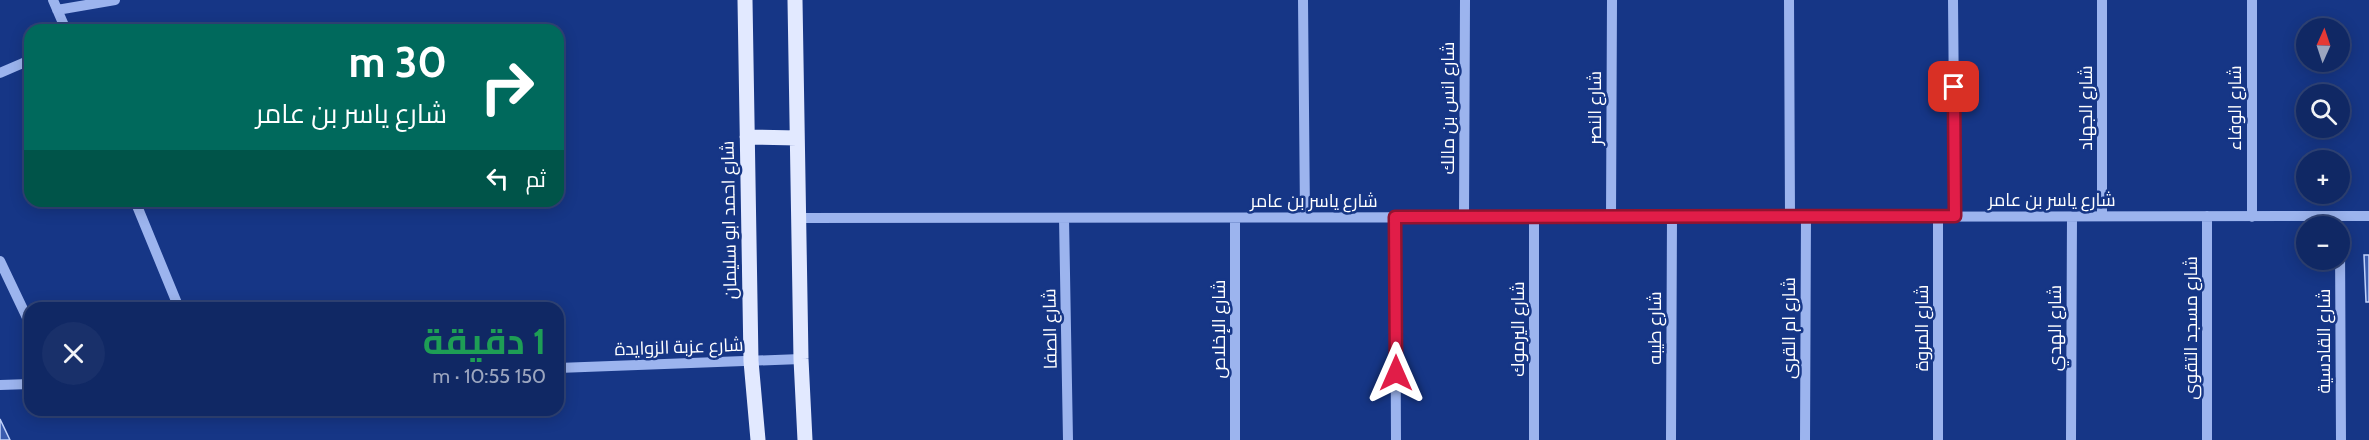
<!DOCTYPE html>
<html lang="ar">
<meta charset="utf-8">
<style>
:root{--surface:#102864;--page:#19306a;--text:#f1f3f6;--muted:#9ca6bf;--line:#304478}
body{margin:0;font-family:Cabin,Cairo,sans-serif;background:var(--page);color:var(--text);direction:rtl;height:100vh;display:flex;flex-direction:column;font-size:22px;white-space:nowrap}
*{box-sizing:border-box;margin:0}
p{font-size:20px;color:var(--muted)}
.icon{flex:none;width:33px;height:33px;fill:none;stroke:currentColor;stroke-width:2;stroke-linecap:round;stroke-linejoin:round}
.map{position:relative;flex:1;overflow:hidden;direction:ltr}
.sheet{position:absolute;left:24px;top:302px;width:540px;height:114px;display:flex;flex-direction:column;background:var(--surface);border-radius:18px;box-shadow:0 3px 15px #0003,0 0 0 2px var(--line);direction:rtl}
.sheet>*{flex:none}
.top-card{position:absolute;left:24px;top:24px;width:540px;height:183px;border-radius:18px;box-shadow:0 3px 15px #0003,0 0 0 2px var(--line);direction:rtl;background:#00695c;color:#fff;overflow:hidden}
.needle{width:39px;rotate:3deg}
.buttons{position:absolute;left:2296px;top:18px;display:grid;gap:12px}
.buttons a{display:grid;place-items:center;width:54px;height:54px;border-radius:50%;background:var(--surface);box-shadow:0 3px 15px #0003,0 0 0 2px var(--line);font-size:30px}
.pin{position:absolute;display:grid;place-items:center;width:51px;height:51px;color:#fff;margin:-26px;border-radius:12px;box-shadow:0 3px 9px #0006}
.me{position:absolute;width:66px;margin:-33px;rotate:0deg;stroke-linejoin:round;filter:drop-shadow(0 0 4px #0008)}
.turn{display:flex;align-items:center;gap:21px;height:126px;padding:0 18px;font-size:27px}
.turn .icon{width:78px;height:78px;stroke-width:2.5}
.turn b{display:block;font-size:42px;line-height:51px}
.then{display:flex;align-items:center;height:57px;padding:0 18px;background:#0003;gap:12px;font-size:22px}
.round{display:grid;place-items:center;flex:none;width:63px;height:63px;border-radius:32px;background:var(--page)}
.headline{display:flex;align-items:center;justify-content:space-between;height:102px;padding:0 18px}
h1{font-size:36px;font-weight:700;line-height:45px;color:#1e9e55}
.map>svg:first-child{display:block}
.building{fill:#3a5cae;stroke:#c1d2fa;stroke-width:1.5}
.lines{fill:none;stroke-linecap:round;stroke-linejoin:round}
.minor{stroke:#9cb4ee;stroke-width:10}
.major{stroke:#e2e9ff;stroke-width:15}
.route-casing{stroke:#92132f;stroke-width:15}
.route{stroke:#e11d48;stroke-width:10}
.labels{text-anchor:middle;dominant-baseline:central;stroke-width:5;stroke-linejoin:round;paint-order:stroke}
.street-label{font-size:18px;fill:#fff;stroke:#163686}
</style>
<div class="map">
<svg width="2369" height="440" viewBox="0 0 2369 440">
<rect width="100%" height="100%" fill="#163686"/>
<!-- building -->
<path class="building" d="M 2364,255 L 2369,255 L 2369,302 L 2366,302 Z
M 0,419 L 10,440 L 0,440 Z"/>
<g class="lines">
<!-- minor -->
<path class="minor" d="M 53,0 L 66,30
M 1303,0 L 1305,217
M 1789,0 L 1790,217
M 1953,0 L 1955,217
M 2102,0 L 2102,216
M 57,10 L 115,0
M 0,73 L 30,60
M 135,201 L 179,308
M 1395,217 L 1396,440
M 1464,217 L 1465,0
M 1534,217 L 1534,440
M 1611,217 L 1612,0
M 2252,217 L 2252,0
M 798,218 L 2369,216
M 1064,218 L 1068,440
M 1235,218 L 1235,440
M 2340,243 L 2341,440
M 0,261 L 30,324
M 558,368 L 801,359
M 0,385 L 30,384
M 1671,440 L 1672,217
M 1805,440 L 1806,216
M 1938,440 L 1938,217
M 2071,440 L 2072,217
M 2207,440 L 2207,216"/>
<!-- major -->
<path class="major" d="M 745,0 L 751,361 L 758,440
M 795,0 L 801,359 L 805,440
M 747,137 L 797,138"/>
</g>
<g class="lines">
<defs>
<path id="route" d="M 1396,373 L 1395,217 L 1955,216 L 1954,87"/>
</defs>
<!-- route casing -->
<use href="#route" class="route-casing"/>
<!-- route -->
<use href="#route" class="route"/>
</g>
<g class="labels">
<!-- street labels -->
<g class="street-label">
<text transform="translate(1448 108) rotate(-90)">شارع انس بن مالك</text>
<text transform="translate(1595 108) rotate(-90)">شارع النصر</text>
<text transform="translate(2086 108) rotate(-90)">شارع الجهاد</text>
<text transform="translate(2235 108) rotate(-90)">شارع الوفاء</text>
<text x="2052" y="200">شارع ياسر بن عامر</text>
<text x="1314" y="201">شارع ياسر بن عامر</text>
<text transform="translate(729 220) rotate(-91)">شارع احمد ابو سليمان</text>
<text transform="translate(1655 328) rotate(-90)">شارع طيبه</text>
<text transform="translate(1789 328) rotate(-90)">شارع ام القرى</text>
<text transform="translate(1922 328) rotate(-90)">شارع المروة</text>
<text transform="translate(2055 328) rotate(-90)">شارع الهدي</text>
<text transform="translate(2191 328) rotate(-90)">شارع مسجد التقوى</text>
<text transform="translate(1050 329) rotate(-91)">شارع الصفا</text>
<text transform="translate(1219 329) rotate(-90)">شارع الإخلاص</text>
<text transform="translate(1518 329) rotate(-90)">شارع اليرموك</text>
<text transform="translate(2324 341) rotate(-90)">شارع القادسية</text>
<text transform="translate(679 347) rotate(-2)">شارع عزبة الزوايدة</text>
</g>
</g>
</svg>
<div class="buttons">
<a><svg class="needle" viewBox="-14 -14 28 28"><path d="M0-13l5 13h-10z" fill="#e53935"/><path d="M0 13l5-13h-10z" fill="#9ca6bf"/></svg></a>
<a><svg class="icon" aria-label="search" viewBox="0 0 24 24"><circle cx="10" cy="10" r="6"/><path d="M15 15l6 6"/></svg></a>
<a>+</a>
<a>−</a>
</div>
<div class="pin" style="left:1954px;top:87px;background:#d93025"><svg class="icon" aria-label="arrive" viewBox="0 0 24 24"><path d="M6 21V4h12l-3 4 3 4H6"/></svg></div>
<svg class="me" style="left:1396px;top:373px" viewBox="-20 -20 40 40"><path d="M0-17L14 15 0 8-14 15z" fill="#e11d48" stroke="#fff" stroke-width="4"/></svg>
<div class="top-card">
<div class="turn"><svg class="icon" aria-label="right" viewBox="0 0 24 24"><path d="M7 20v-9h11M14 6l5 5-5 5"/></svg><div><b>30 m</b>شارع ياسر بن عامر</div></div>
<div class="then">ثم<svg class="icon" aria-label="left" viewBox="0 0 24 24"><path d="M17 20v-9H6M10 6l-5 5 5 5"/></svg></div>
</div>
<section class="sheet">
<div class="headline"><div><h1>1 دقيقة</h1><p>150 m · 10:55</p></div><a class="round"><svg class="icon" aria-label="close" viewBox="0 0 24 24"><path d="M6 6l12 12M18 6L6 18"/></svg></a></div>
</section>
</div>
